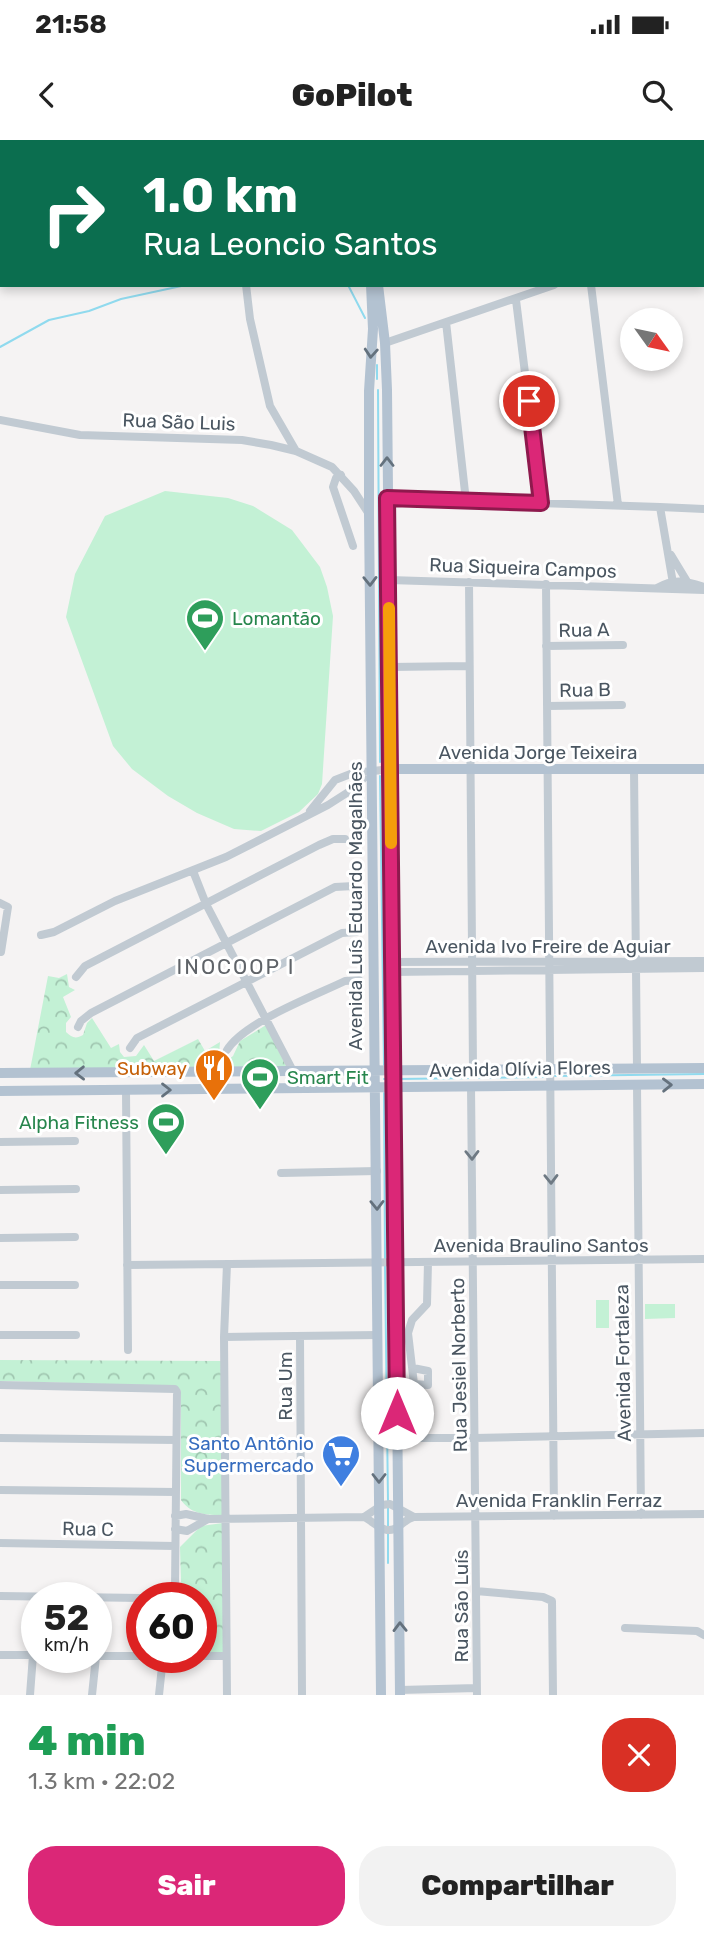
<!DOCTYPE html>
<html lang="pt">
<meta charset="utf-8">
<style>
:root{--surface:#fff;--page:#f2f2f2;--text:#222;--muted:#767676;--accent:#db2777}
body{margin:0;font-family:Rubik,sans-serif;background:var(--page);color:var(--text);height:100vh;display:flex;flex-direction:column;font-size:26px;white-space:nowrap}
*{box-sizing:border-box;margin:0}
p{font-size:23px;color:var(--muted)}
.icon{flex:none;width:38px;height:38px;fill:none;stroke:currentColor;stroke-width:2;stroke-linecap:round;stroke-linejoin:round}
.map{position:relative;height:1555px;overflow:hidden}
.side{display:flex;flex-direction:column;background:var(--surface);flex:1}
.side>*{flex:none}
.hud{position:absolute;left:0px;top:0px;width:705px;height:147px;box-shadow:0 4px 10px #0003;background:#0b6e4f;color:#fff;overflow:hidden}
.needle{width:46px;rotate:123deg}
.tools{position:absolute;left:620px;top:168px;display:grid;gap:14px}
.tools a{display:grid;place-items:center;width:63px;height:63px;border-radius:50%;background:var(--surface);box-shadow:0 4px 10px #0003;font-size:35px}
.speed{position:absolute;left:21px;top:1442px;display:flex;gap:14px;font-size:35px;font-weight:700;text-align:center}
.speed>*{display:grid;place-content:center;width:91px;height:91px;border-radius:50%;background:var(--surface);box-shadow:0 4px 10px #0003;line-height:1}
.speed small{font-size:18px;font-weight:400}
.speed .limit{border:10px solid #d22;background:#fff;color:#111}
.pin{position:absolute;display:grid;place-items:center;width:60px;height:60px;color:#fff;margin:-30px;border:4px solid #fff;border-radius:50%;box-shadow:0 2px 7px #0007}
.me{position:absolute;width:77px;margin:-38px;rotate:0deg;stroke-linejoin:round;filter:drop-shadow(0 0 5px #0008)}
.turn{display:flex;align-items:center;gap:24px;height:147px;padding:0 28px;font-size:32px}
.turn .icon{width:91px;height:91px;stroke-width:2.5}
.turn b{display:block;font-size:49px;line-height:60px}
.round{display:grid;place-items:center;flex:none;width:74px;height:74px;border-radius:28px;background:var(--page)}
.head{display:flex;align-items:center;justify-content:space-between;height:119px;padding:0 28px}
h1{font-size:42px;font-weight:800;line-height:52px;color:#1e9e55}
.action{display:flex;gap:14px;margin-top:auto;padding:14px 28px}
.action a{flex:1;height:80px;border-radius:28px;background:var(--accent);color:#fff;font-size:28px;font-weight:800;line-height:80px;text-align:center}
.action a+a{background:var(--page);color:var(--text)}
.status{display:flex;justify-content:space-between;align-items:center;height:49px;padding:0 35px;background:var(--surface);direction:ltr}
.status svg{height:19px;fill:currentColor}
header{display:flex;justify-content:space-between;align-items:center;height:91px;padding:0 28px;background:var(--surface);font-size:32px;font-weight:800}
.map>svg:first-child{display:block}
.park{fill:url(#park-crowns)}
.garden{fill:#c3f1d5}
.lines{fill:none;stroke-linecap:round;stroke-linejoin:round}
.stream{stroke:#90daee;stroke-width:2}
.minor{stroke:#c1cad2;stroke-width:8}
.major{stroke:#b3c2d1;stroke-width:10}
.oneway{stroke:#64717d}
.oneway2{stroke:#6e7983}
.route-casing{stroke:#8e194d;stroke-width:18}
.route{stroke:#db2777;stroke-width:12}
.slow{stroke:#f59e0b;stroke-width:12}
.labels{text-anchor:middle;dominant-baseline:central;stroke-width:6;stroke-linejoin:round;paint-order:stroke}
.street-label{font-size:19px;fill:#4a5661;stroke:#fff}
.leisure-label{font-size:19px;fill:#27864d;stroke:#fff;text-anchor:start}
.food-label{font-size:19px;fill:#c56008;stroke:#fff;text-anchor:end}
.shop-label{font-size:19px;fill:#366cbe;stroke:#fff;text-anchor:end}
.neighbourhood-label{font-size:21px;letter-spacing:2px;fill:#5f6368;stroke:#fff}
</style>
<div class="status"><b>21:58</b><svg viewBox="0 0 49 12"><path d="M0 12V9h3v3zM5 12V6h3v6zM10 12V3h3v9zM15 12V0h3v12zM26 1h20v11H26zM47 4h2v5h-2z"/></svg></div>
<header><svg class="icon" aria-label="back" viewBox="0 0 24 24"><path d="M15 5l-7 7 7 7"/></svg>GoPilot<svg class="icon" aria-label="search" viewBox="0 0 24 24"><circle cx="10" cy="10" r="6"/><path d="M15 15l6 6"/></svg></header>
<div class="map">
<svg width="704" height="1555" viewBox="0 0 704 1555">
<defs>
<pattern id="park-crowns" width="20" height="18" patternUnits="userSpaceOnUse" patternTransform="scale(1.75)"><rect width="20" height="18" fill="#c3f1d5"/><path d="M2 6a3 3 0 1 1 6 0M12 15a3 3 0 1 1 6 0" fill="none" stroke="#a0c6b0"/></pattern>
</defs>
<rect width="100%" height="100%" fill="#f5f3f3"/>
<!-- park -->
<path class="park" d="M 67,834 L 69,847 L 75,850 L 63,857 L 71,877 L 66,883 L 66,892 C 72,898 76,899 83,895 L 87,883 L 92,878 L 111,908 L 119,904 L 120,912 L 124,917 L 136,916 L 144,905 L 154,921 L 198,899 L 205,911 L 220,902 L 219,914 L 229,919 L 233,916 L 240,901 L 266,885 L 287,928 L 30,930 L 48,836 L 59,838 Z
M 0,1220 L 221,1221 L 224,1375 C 206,1375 192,1375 181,1360 L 181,1251 L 175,1246 L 0,1241 Z
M 223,1383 L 225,1513 L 201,1513 L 201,1458 L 176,1458 L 181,1442 L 180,1407 L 201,1386 Z"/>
<!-- garden -->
<path class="garden" d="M 165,351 L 228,358 L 253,366 L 292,390 L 320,427 L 327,447 L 333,476 L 322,644 L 318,654 L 299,672 L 261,691 L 234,689 L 197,673 L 168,656 L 132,629 L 113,606 L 66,477 L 75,434 L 105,376 Z
M 596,1160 L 609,1160 L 609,1188 L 596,1188 Z
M 645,1164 L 675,1164 L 675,1178 L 645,1179 Z"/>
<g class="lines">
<!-- stream -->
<path class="stream" d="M 524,2 L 528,0
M 348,145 L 365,178
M 0,207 L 49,180 L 89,171 L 121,159 L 186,145
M 377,225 L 377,239
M 378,250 L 380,622
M 380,636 L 384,925
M 555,936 L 704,934
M 384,939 L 389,939
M 398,939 L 545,937
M 384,953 L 385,1120
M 385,1125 L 388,1361
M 388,1367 L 388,1386
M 388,1391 L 388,1423"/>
<!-- minor -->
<path class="minor" d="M 74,0 L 74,2
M 236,0 L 236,2
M 684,0 L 685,2
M 65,2 L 66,0
M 113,2 L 116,0
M 704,45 L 704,46
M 0,68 L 2,67
M 0,119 L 2,118
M 246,145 L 250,179 L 270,266 L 296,311
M 591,145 L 618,365
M 516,160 L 541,363
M 446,182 L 466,361
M 385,203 L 554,145
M 0,280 L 80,295 L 242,300 L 271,305 L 296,311 L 332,327 L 354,351 L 369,374
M 341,335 L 336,338 L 333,347 L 353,406
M 387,358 L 660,367 L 674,449
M 660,367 L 704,369
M 671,415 L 688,443
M 389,440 L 704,450
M 469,442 L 473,930
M 546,444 L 554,1376
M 657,448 C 674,438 686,441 704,447
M 546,506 L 623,505
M 390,527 L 469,526
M 547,566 L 622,565
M 634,629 L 637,928
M 310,671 L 335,640 L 353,633 L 392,629
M 193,731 L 206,764 L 293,931
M 0,763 L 8,767 L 1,812
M 41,795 L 54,792 L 115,761 L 226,717 L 328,665 L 353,649 L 372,630
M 392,822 L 704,821
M 392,832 L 704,828
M 76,837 L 85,826 L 319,705 L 333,699 L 345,699
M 78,887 L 81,881 L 91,873 L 335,747 L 354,746
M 130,908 L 137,898 L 342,793 L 356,792
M 227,910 C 244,882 314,856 345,841 L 359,840
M 637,945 L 641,1375
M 471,946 L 477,1555
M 126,950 L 128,1210
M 0,1002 L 75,1001
M 281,1033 L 377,1031
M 0,1050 L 76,1049
M 0,1098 L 75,1097
M 127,1125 L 704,1119
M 0,1145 L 75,1145
M 0,1195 L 76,1195
M 224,1197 L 378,1195
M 300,1197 L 302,1555
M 413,1228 L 428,1231 L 428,1245 L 414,1244 L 408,1193 L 412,1180 L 427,1164 L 428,1122
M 0,1245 L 175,1249 L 177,1252 L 175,1448 L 174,1453 L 168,1458
M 0,1298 L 176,1300
M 397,1298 L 475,1298 L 704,1293
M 0,1350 L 176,1352
M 175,1376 L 186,1374 L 208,1379 L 364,1377 L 382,1365 L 390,1364 L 414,1377 L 704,1374
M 364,1377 C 376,1383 386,1397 399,1386 C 405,1382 407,1379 414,1377
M 175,1389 L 187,1391 L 208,1379
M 0,1403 L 175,1406
M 476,1451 L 543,1457 L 552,1461 L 553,1555
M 0,1456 L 142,1458
M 625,1488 L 697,1491 L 704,1495
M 0,1515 L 36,1515
M 96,1516 L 142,1516
M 201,1516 L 226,1516
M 400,1550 L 477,1548
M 30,1555 L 33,1515
M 92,1555 L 96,1517
M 159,1555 L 163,1517
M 227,1555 L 224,1197 L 227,1124"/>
<!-- major -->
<path class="major" d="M 370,2 L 370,0
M 377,2 L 377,0
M 371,145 L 373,189 L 369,251 L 369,374 C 373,768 377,1161 381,1555
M 378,145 L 385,203 L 387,250 L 400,1555
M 392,629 L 704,629
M 0,933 L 704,928
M 0,951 L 704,944"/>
</g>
<!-- one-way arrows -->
<defs><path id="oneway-chevron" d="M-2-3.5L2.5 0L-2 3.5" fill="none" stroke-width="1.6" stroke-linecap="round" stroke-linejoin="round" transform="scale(1.75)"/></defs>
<g class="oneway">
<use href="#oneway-chevron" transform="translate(371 213) rotate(94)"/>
<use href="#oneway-chevron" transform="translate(387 322) rotate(-90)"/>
<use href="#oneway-chevron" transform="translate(370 441) rotate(89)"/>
<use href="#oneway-chevron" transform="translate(80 933) rotate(179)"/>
<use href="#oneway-chevron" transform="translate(667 945) rotate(-1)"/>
<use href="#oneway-chevron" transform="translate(166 950)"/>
<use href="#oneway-chevron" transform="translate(377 1065) rotate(89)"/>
<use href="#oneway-chevron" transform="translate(379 1338) rotate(90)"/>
<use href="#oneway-chevron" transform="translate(400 1487) rotate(-91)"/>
</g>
<g class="oneway2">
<use href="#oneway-chevron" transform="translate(472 1015) rotate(89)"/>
<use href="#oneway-chevron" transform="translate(551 1039) rotate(89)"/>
</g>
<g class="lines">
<defs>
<path id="route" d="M 397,1273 L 387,358 L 541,363 L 529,261"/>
</defs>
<!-- route casing -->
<use href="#route" class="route-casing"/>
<!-- route -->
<use href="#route" class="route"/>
<!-- slow -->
<path class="slow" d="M 389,468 L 391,703"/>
</g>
<!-- icons -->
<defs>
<symbol id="stadium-pin" viewBox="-11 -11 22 30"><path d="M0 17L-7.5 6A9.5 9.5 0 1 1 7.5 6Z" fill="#2e9e5b" stroke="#fff"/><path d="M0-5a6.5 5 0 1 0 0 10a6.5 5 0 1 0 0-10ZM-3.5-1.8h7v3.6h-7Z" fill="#fff"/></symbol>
<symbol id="restaurant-pin" viewBox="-11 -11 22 30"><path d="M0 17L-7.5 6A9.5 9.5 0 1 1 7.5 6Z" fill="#e8710a" stroke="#fff"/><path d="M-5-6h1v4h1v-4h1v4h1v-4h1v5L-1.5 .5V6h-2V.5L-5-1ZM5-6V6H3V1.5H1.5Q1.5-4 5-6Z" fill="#fff"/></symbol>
<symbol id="supermarket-pin" viewBox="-11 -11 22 30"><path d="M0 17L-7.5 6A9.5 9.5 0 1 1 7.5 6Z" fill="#3f7fe0" stroke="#fff"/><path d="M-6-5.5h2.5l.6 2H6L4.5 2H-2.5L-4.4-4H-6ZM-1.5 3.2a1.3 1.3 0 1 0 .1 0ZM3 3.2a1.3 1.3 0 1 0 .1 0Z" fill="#fff"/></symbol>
</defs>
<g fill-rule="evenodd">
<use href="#stadium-pin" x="183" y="456" width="44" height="60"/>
<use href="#restaurant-pin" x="192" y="906" width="44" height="60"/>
<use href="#stadium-pin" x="238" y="915" width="44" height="60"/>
<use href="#stadium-pin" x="144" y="960" width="44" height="60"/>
<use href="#supermarket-pin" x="319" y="1292" width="44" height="60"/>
</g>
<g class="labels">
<!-- street labels -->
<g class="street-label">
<text transform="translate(179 282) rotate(2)">Rua São Luis</text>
<text transform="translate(523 428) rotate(2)">Rua Siqueira Campos</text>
<text transform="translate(584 490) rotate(-1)">Rua A</text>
<text transform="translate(585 550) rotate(-1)">Rua B</text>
<text x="538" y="612">Avenida Jorge Teixeira</text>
<text transform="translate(355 766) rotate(-90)">Avenida Luís Eduardo Magalhães</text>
<text x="548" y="806">Avenida Ivo Freire de Aguiar</text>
<text transform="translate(520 929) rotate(-1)">Avenida Olívia Flores</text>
<text x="541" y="1105">Avenida Braulino Santos</text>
<text transform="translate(623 1223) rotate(-91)">Avenida Fortaleza</text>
<text transform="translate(459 1225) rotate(-91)">Rua Jesiel Norberto</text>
<text transform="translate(285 1246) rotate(-90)">Rua Um</text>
<text x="559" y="1360">Avenida Franklin Ferraz</text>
<text transform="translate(88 1389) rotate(1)">Rua C</text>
<text transform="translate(461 1466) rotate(-90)">Rua São Luís</text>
</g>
<!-- leisure labels -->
<g class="leisure-label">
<text x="232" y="478">Lomantão</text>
<text x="287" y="937">Smart Fit</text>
<text x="139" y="982" text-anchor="end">Alpha Fitness</text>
</g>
<!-- food labels -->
<g class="food-label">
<text x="187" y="928">Subway</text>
</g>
<!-- shop labels -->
<g class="shop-label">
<text x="314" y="1303">Santo Antônio<tspan x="314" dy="22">Supermercado</tspan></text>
</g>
<!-- neighbourhood labels -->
<g class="neighbourhood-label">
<text x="236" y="826">INOCOOP I</text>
</g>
</g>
</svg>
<div class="tools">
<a><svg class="needle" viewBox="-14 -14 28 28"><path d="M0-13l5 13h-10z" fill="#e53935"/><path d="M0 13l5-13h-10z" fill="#767676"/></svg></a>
</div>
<div class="speed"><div>52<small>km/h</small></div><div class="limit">60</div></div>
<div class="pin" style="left:529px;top:261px;background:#d93025"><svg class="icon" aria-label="arrive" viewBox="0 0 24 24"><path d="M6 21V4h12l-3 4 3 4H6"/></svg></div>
<svg class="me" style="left:397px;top:1273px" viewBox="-20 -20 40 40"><circle r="19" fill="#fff"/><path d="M0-13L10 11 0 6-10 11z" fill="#db2777"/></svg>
<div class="hud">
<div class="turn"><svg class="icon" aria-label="right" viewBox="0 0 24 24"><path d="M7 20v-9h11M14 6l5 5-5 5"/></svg><div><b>1.0 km</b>Rua Leoncio Santos</div></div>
</div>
</div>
<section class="side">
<div class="head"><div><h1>4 min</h1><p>1.3 km · 22:02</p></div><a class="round" style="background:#d93025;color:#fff"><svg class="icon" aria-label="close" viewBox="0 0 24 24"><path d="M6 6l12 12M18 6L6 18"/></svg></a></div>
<div class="action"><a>Sair</a><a>Compartilhar</a></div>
</section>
